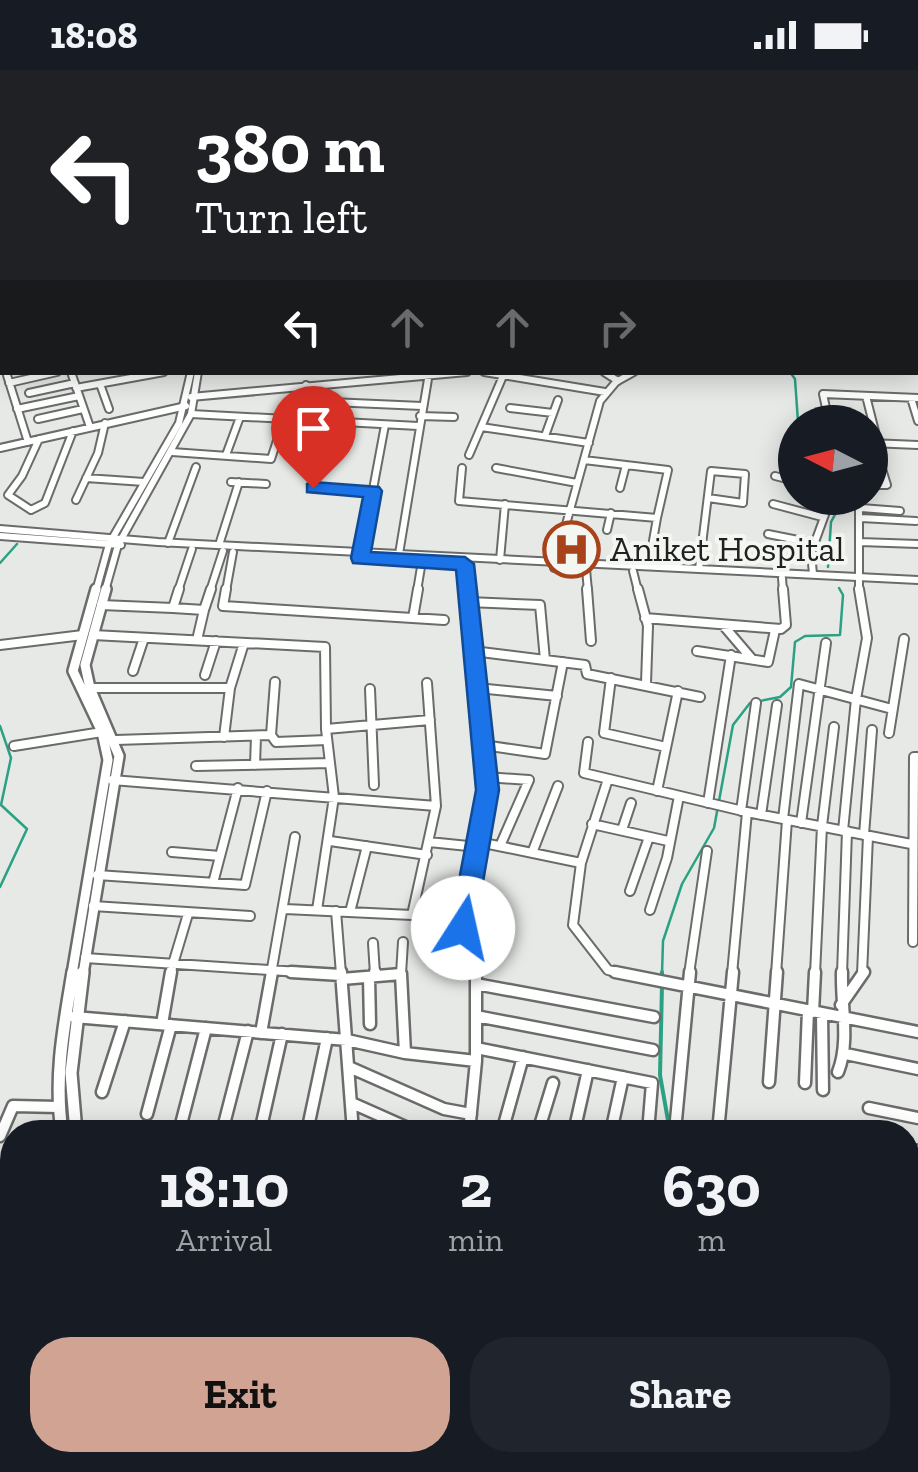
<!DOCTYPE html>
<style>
:root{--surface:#171b24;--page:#20242c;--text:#f1f3f6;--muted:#9ea1a6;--accent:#d0a393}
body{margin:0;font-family:"Zilla Slab",serif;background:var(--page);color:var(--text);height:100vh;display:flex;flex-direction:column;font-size:38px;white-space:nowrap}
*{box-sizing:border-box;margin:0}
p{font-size:32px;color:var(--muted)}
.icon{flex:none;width:55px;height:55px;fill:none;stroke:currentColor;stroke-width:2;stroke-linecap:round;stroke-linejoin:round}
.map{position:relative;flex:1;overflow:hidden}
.side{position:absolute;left:0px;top:1050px;width:920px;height:352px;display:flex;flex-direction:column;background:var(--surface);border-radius:40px 40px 0 0;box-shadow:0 5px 25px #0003}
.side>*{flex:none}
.guide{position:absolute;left:0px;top:0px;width:920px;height:305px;box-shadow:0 5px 25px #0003;background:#202124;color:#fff;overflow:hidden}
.needle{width:65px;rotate:276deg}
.buttons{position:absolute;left:778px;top:335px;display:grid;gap:20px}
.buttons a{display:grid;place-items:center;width:110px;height:110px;border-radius:50%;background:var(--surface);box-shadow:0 5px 25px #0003;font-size:50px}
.pin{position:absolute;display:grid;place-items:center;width:85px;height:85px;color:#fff;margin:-102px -42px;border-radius:50% 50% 50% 0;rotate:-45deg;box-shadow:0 0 10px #0007}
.pin .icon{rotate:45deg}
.me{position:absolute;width:110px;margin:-55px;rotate:10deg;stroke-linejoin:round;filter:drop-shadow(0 0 8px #0008)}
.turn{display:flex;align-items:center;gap:35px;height:210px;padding:0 30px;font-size:45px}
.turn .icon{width:130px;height:130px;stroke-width:2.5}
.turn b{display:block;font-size:70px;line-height:85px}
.lanes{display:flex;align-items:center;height:95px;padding:0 30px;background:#0003;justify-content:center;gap:50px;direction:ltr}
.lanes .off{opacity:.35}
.eta{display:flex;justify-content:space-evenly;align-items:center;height:170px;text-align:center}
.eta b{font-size:60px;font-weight:700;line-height:70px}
.button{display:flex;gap:20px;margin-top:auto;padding:20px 30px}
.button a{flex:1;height:115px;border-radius:40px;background:var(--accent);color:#111;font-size:40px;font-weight:700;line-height:115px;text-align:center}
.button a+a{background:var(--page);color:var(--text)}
.status{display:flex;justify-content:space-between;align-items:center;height:70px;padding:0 50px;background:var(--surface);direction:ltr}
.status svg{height:28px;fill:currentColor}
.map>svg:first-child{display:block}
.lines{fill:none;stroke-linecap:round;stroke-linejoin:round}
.stream-far1{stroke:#2aa183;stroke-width:2.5}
.stream{stroke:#2aa183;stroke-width:4}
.minor-far3-casing{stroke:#6a6c69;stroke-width:8}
.minor-far2-casing{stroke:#6a6c69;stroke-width:10}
.minor-far1-casing{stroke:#6a6c69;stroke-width:12}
.minor-casing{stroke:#6a6c69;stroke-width:15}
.tertiary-far2-casing{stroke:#6a6c69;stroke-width:10}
.tertiary-far1-casing{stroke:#6a6c69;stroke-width:14}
.tertiary-casing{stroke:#6a6c69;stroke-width:16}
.trunk-casing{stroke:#c5c5c5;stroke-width:6}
.minor-far3{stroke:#fff;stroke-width:5}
.minor-far2{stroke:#fff;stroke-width:6}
.minor-far1{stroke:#fff;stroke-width:8}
.minor{stroke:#fff;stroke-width:10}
.tertiary-far2{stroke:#fff;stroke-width:6}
.tertiary-far1{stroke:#fff;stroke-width:9}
.tertiary{stroke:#fff;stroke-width:11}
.trunk{fill:#8ecaa0;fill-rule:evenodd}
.route{fill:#1a73e8;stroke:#114b97;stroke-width:2.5}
.labels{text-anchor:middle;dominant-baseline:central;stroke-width:8;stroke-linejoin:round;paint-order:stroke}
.poi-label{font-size:35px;fill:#202120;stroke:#f4f6f2;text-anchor:start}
</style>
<div class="status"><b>18:08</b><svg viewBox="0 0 49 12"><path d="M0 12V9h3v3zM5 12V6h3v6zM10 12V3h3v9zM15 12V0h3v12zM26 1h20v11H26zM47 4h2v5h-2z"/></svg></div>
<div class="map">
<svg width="918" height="1402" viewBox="0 0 918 1402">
<rect width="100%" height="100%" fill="#e6e9e5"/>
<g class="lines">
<!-- stream-far1 -->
<path class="stream-far1" d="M 790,302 L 795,309 L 798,352
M 0,493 L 17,474
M 828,497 L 831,452 L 844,428
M 0,656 L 11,688 L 1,735 L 27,759 L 0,817
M 662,904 L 663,871 L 682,814 L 714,758 L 733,655 L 750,633 L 780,627 L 791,617 L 795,572 L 805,566 L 840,565 L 843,525 L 839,518"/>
<!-- stream -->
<path class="stream" d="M 662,907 L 662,902
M 662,915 L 660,1005 L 670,1062
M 412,1402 L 414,1390"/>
<defs>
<path id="minor-far3" d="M 407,0 L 411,2
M 843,0 L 890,2
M 62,2 L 71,0
M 109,2 L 117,0
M 226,2 L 236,0
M 266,2 L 277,0
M 325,2 L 337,0
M 0,110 L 2,116"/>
<path id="minor-far2" d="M 0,283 L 2,291
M 6,302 L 28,372
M 71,302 L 90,357
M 484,302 L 605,322
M 604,302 L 618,311
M 9,313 L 57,302
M 100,314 L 109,339
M 306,315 L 308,331 L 422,336
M 76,318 L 164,302
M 29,323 L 75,313
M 866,326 L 878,373
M 191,327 L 467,302
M 911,328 L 918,351
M 510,338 L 553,343
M 17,339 L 79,326
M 191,344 L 418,356
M 420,346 L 454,347
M 38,349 L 83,339
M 330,352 L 313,418 L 373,421
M 829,352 L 823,324 L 918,328
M 481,357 L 589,373
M 545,366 L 558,330
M 39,369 L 22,406 L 8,425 L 31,440 L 45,433 L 73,361
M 870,373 L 918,375
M 0,378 L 186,336
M 172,382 L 271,389 L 284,349
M 226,385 L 240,347
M 469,385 L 503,306
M 584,390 L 668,400 L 657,448
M 462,398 L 459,431 L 657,448 L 651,482
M 496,398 L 577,413
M 870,398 L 882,399 L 887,415 L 870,415
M 775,406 L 795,411
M 86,408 L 144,412
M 231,412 L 266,414
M 620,418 L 626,395
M 859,428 L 859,521
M 76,430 L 98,383 L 105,353
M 773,434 L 822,447
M 861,438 L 900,441
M 861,448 L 916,451
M 607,460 L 611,443
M 768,464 L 813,473
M 860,472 L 918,474
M 168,473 L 196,397
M 219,475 L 239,412
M 360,489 L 385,355
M 398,490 L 429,303
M 500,490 L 505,434
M 465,493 L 468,521
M 554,498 L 600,331 L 616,312 L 634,302
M 586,499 L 588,521
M 699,499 L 711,401 L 745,404 L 743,433 L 708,428
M 633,501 L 638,521
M 813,504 L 811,483 L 831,428
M 782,508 L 783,521
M 178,521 L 192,479
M 210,521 L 223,481
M 226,521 L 233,482
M 417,521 L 422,491"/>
<path id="minor-far1" d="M 226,519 L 223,536 L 444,550
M 467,519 L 487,720 L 456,894 L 476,897 L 476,904
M 587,519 L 591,571
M 638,519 L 648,556 L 646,613
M 468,532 L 540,535 L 545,590
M 101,535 L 173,538 L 179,519
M 173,538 L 204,540 L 197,570
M 204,540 L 211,519
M 413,548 L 418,519
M 645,548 L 781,559 L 786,555 L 783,519
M 723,555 L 752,589
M 93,565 L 325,577 L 326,659 L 334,727 L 317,840
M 0,575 L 83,565
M 473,581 L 585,595 L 587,604 L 700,627
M 697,581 L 768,592 L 775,560
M 133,601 L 144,568
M 205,605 L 216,571
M 611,608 L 604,663 L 666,677
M 90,618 L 230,618 L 224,667
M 230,618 L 244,573
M 477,618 L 557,626
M 370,619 L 374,715
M 326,659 L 430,650
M 889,663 L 904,569
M 271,665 L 275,612
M 116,670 L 271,665 L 276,672 L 327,670
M 588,672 L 584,703 L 747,742 L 911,774
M 483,675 L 545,684 L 563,592
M 14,676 L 102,662
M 255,695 L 256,666
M 196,696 L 330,693
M 486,707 L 529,710 L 500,776
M 608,709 L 581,793 L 573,855 L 608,900 L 625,904
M 112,710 L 436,736
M 657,721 L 678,621
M 708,733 L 731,585
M 741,741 L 756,633
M 761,745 L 777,635
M 783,749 L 799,614 L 892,639
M 801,753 L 826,573
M 592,754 L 668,771
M 622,760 L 631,733
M 843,761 L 856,629 L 867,568 L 859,519
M 864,765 L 872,660
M 330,771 L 427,785
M 429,772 L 478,777
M 479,772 L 581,793
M 172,782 L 220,786
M 532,783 L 558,716
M 97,805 L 245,815 L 267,721
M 213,813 L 238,718
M 630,821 L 649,767
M 93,836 L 250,846
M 285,839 L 412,845 L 436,736 L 427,613
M 650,840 L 667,788 L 679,726
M 336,841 L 341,904
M 350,842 L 367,776
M 913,872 L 914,687 L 918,687
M 373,873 L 375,904
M 85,888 L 329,904
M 170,904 L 188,844
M 271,904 L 295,767
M 401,904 L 403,872
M 689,904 L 707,781
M 732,904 L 747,742
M 776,904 L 787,750
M 815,904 L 822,756 L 834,657
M 842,904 L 847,761
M 862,904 L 868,766"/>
<path id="minor" d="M 291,902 L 341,905
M 341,902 L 353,1062
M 375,902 L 375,906
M 615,902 L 918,962
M 369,907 L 370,954
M 342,909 L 401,904 L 405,983
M 476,914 L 654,947
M 841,935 L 864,902
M 813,942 L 815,902
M 822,944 L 823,1020
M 476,946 L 653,980
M 74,947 L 347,970 L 405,983 L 476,991
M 162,954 L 171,902
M 261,963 L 272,902
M 476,978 L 652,1013 L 648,1062
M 846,984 L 918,999
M 349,997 L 444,1039 L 471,1044
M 838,1002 C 850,972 841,935 842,902
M 769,1012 L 777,902
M 805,1013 L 808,941
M 102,1022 L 125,951
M 354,1034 L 417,1062
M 869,1038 L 918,1048
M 147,1044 L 171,955
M 675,1061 L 690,902
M 179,1062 L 206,958
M 222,1062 L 248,961
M 260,1062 L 282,964
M 307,1062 L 327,968
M 469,1062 L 476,991 L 476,902
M 502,1062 L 523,987
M 538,1062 L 553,1013
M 574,1062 L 588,1000
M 611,1062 L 623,1007
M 718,1062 L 733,902
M 0,1066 L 13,1036 L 58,1037
M 908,1079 L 918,1081
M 908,1114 L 918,1117
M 0,1135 L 12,1139
M 908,1222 L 918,1227
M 0,1241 L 12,1241
M 0,1308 L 12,1308
M 908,1352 L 918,1262
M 0,1384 L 12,1384
M 908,1388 L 918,1392
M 191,1390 L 196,1402
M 254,1390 L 256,1402
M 741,1390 L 773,1402
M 151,1402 L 168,1390
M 370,1402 L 373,1390
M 465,1402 L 468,1390
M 511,1402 L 514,1390
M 555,1402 L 557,1390
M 599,1402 L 602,1390
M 643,1402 L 645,1390"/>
<path id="tertiary-far2" d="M 0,459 L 158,472 L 918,510
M 0,466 L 121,475
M 96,521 L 109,474 L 179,353 L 191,302
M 105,521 L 118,475 L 191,344 L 198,302"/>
<path id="tertiary-far1" d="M 72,904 L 108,690 L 102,662 L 73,601 L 96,519
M 83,904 L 119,686 L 90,618 L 85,595 L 106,519"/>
<path id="tertiary" d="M 62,1062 C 54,1007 64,956 73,902
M 76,1062 L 71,1003 L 83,902
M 300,1390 L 325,1393
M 322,1390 L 345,1402"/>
<path id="trunk" d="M 0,69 L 2,69 L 2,73 L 0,74 Z"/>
</defs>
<!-- minor-far3 casing -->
<use href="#minor-far3" class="minor-far3-casing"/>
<!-- minor-far2 casing -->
<use href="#minor-far2" class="minor-far2-casing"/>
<!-- minor-far1 casing -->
<use href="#minor-far1" class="minor-far1-casing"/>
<!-- minor casing -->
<use href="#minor" class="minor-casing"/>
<!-- tertiary-far2 casing -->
<use href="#tertiary-far2" class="tertiary-far2-casing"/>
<!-- tertiary-far1 casing -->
<use href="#tertiary-far1" class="tertiary-far1-casing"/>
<!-- tertiary casing -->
<use href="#tertiary" class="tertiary-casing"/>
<!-- trunk casing -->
<use href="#trunk" class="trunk-casing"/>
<!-- minor-far3 -->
<use href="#minor-far3" class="minor-far3"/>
<!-- minor-far2 -->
<use href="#minor-far2" class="minor-far2"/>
<!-- minor-far1 -->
<use href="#minor-far1" class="minor-far1"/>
<!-- minor -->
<use href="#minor" class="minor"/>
<!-- tertiary-far2 -->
<use href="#tertiary-far2" class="tertiary-far2"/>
<!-- tertiary-far1 -->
<use href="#tertiary-far1" class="tertiary-far1"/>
<!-- tertiary -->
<use href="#tertiary" class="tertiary"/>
<!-- trunk -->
<use href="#trunk" class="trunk"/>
</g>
<!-- route -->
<path class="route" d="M 313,412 L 379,417 L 382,421 L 371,482 L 465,487 L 474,494 L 499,720 L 475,858 L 472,866 L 463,869 L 454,866 L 450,858 L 476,720 L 456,500 L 353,493 L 351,488 L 363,427 L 307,422 L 307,414 Z"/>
<!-- icons -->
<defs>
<symbol id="hospital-ring" viewBox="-11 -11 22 22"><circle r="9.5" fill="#f4f6f2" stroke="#a8421a" stroke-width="1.5"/><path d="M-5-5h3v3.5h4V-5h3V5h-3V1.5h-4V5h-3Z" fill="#a8421a"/></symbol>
</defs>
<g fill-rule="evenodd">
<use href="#hospital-ring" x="540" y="448" width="63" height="63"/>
</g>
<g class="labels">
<!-- poi labels -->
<g class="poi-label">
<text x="610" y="479">Aniket Hospital</text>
</g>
</g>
</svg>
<div class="buttons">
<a><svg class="needle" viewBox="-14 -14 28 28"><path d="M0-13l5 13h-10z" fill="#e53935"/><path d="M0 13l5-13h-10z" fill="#9ea1a6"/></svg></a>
</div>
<div class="pin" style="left:313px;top:418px;background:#d93025"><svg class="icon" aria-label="arrive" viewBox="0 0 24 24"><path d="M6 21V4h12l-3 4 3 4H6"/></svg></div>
<svg class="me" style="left:463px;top:858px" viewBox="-20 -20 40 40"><circle r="19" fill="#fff"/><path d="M0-13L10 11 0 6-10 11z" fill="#1a73e8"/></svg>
<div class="guide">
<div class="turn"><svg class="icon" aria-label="left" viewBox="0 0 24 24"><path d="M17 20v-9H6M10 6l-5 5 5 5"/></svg><div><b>380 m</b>Turn left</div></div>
<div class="lanes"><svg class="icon" aria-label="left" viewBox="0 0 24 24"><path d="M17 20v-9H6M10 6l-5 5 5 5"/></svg><svg class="icon off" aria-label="ahead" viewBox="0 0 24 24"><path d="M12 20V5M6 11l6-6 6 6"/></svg><svg class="icon off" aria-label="ahead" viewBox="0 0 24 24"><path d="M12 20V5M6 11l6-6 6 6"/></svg><svg class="icon off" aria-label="right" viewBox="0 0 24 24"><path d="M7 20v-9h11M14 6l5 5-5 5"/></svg></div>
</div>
<section class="side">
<div class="eta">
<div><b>18:10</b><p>Arrival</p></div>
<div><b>2</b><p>min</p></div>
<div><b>630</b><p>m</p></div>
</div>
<div class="button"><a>Exit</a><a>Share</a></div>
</section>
</div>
